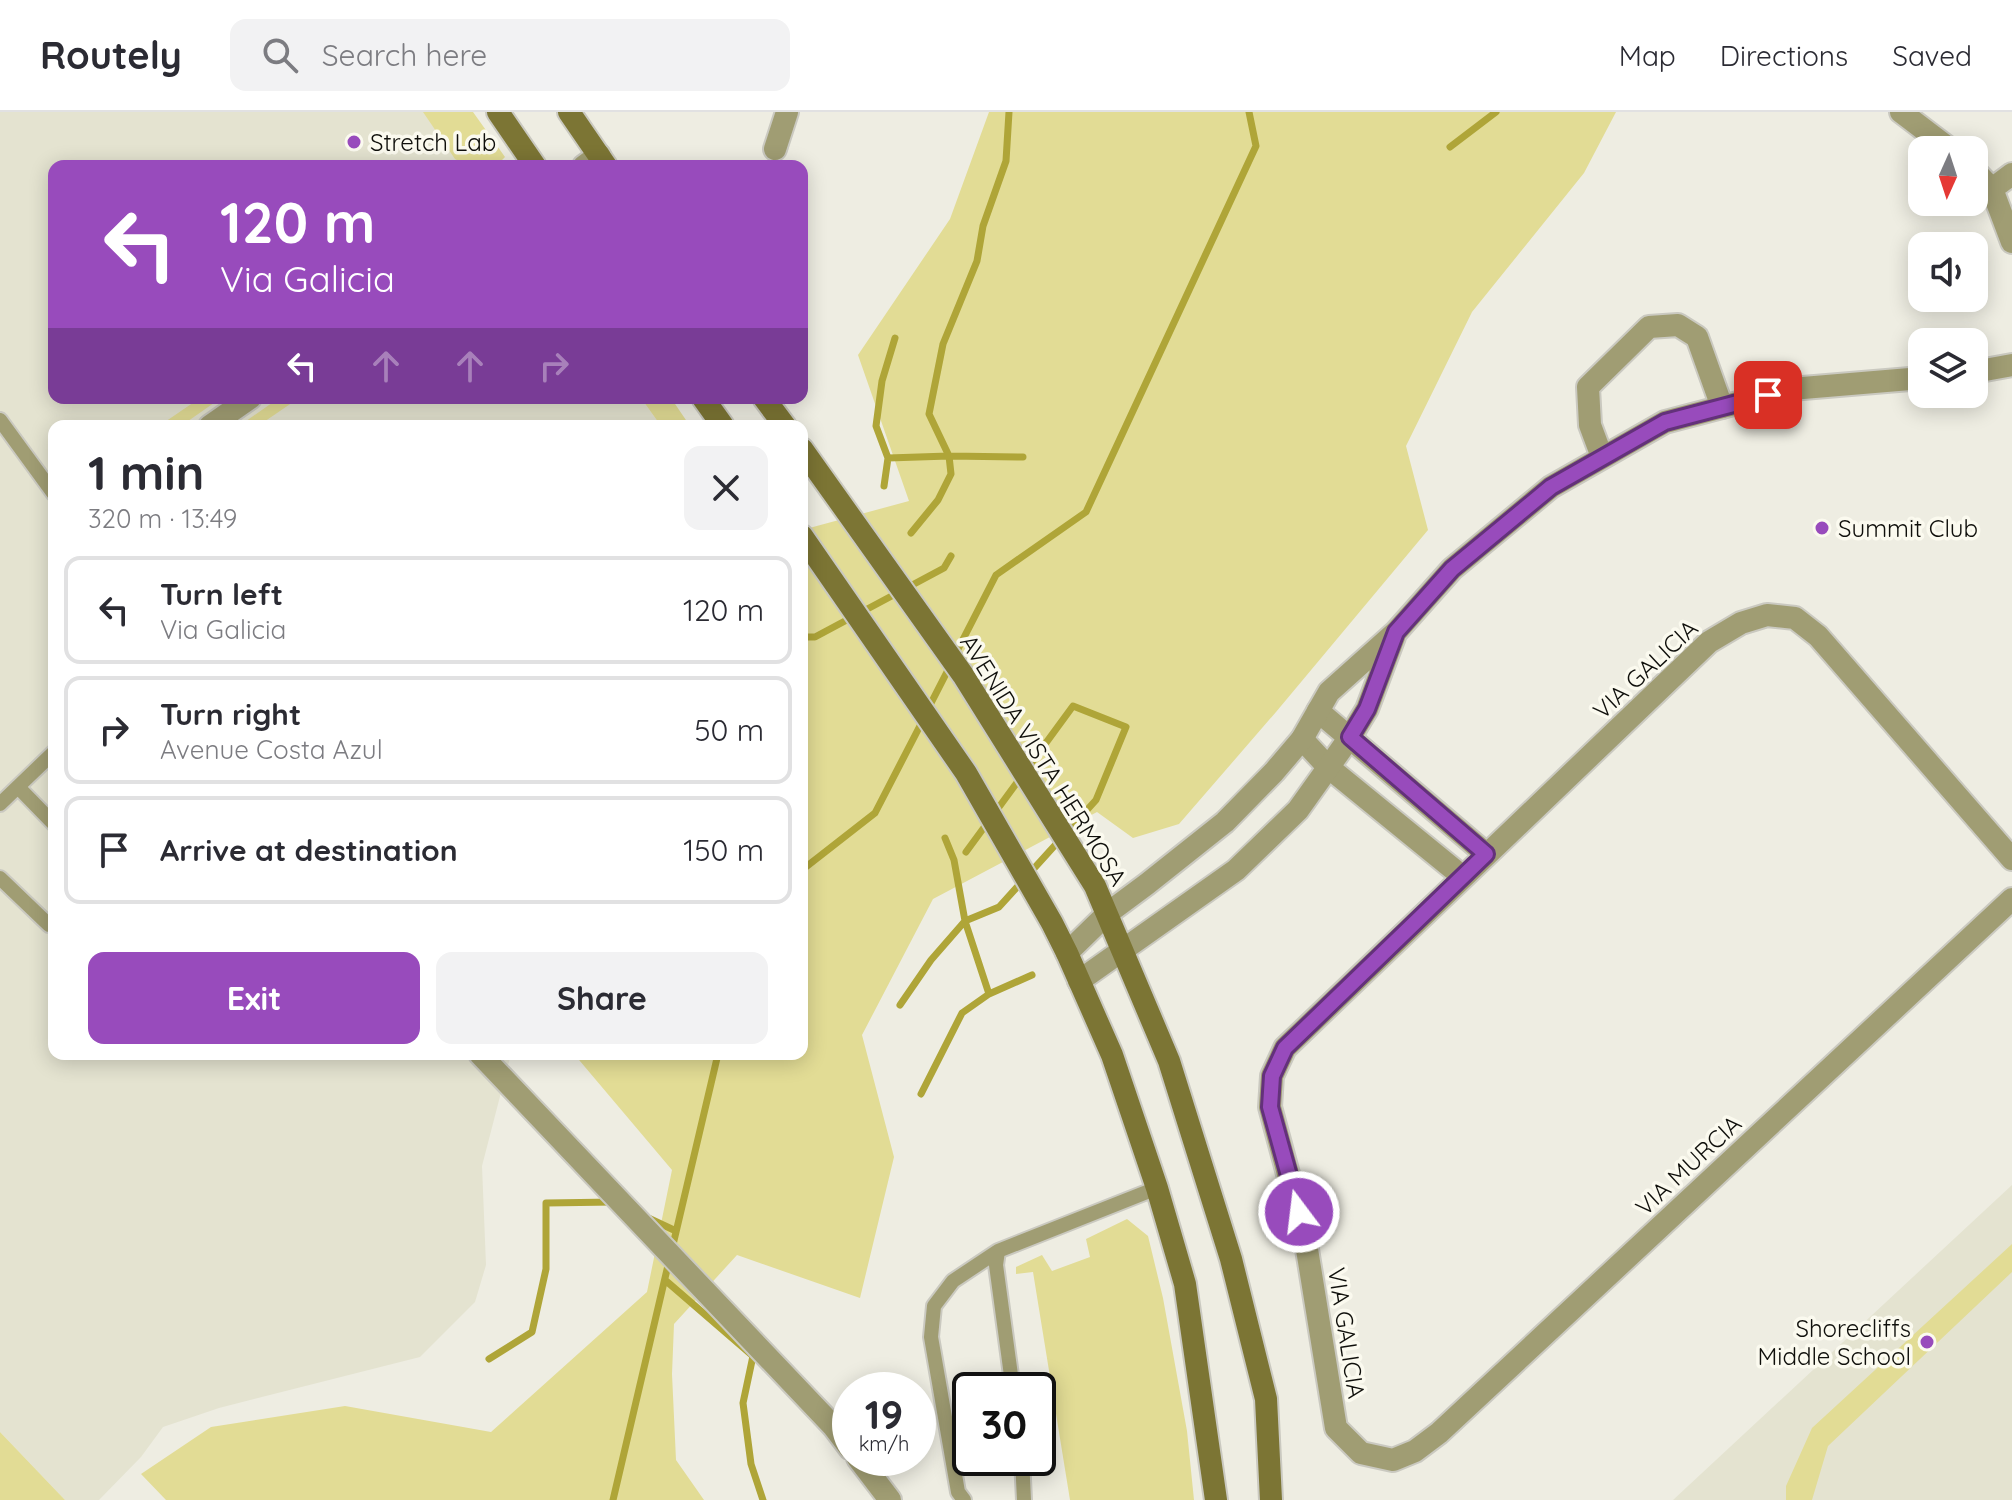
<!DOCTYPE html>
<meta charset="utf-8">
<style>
:root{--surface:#fff;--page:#f2f2f3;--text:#2b2b33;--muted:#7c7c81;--line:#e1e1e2;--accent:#984bbc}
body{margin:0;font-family:Quicksand,sans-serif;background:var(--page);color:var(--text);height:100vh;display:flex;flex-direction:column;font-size:30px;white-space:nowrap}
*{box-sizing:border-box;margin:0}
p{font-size:26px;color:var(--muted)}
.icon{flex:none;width:44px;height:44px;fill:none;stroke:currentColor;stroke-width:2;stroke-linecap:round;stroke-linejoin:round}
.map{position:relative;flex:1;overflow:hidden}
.panel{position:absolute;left:48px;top:308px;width:760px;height:640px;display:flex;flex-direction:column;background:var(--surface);border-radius:16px;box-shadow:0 4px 20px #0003}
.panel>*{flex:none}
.top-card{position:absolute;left:48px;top:48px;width:760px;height:244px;border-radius:16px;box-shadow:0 4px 20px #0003;background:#984bbc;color:#fff;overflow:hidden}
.needle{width:52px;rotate:183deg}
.tools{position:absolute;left:1908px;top:24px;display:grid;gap:16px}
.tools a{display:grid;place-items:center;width:80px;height:80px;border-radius:16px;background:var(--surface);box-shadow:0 4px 20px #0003;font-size:40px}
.speed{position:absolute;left:832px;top:1260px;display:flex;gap:16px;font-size:40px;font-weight:700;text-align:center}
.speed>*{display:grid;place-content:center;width:104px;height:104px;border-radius:50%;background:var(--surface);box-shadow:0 4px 20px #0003;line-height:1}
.speed small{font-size:20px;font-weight:400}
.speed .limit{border:4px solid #111;border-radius:12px;background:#fff;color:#111}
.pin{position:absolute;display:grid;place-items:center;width:68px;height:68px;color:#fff;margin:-34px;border-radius:16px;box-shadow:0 4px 12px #0006}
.me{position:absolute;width:88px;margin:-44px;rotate:345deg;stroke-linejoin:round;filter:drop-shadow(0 0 6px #0008)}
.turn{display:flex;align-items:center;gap:28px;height:168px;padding:0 40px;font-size:36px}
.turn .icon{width:104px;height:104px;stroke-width:2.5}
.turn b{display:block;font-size:56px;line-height:68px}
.lanes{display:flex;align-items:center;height:76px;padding:0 40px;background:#0003;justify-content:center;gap:40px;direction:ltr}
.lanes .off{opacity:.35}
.round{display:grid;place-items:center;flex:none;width:84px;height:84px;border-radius:16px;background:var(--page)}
.summary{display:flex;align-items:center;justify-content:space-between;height:136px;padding:0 40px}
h1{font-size:48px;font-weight:700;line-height:60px}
.button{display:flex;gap:16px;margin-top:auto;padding:16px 40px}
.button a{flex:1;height:92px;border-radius:16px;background:var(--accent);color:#fff;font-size:32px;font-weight:700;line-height:92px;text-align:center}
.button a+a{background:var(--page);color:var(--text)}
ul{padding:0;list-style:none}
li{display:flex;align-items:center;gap:24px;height:108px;margin:0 16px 12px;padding:0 24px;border:4px solid var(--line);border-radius:16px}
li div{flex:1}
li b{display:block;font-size:30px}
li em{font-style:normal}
header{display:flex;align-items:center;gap:48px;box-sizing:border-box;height:112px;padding:0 40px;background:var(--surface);border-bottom:2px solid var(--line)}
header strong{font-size:38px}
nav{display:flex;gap:44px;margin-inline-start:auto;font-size:28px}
.search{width:560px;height:72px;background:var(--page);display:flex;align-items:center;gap:20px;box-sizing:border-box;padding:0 28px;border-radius:16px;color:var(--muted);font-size:30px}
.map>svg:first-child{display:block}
.built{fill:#e4e3d0}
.green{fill:#e2dc95}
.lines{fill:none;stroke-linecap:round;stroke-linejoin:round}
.stream{stroke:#afa538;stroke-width:7}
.service-casing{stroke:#cac9c0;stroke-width:18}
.minor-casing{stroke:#cac9c0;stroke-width:26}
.tertiary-casing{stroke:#cac9c0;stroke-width:26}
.secondary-casing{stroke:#cac9c0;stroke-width:26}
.service{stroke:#a09d73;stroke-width:14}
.minor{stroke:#a09d73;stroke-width:22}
.tertiary{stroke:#a09d73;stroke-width:22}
.secondary{stroke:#7c7534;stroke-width:22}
.route-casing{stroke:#63317a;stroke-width:20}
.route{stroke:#984bbc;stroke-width:14}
.poi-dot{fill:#984bbc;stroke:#fbfaef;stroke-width:3}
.labels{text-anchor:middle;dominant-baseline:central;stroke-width:7;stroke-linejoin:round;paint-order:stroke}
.poi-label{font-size:24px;fill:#0f0f0b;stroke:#fbfaef;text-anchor:start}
.street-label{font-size:24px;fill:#0f0f0b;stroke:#fbfaef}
</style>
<header>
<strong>Routely</strong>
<div class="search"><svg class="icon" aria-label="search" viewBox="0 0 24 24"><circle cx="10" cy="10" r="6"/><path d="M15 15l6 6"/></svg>Search here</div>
<nav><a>Map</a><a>Directions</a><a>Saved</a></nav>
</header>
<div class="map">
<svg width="2012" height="1388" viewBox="0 0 2012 1388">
<rect width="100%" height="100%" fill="#eeede2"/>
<!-- built -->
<path class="built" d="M 0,0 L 438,0 L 476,54 L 54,54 L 54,286 L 641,286 L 661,314 L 54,314 L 54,942 L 511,942 L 482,1054 L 486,1153 L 475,1190 L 420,1245 L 219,1296 L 163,1315 L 141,1345 L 99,1388 L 65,1388 L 0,1320 Z
M 2012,1073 L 2012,1388 L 1673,1388 Z"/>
<!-- green -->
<path class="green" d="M 423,0 L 473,0 L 505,45 L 496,54 L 468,54 L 455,47 Z
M 989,0 L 1616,0 L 1584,61 L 1472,200 L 1406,334 L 1428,418 L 1276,600 L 1179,712 L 1133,726 L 1097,700 L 933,787 L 862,923 L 894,1045 L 860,1186 L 737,1143 L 674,1212 L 672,1262 L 676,1348 L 704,1388 L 166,1388 L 141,1362 L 211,1315 L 345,1294 L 491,1320 L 647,1180 L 672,1058 L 574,942 L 802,942 L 802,418 L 909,389 L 858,243 L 950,107 Z
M 200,286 L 221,286 L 181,314 L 159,314 Z
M 279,286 L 299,286 L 258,314 L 239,314 Z
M 641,286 L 671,286 L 690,314 L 661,314 Z
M 1127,1107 L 1148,1124 L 1163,1186 L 1187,1319 L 1194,1388 L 1070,1388 L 1033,1160 L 1016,1162 L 1016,1155 L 1042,1143 L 1052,1159 L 1090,1145 L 1086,1127 Z
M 2012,1132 L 2012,1160 L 1828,1334 L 1812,1388 L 1786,1388 L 1786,1374 L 1812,1316 Z
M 0,1320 L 65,1388 L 0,1388 Z"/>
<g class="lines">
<!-- stream -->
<path class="stream" d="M 1450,35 L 1496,0
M 888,346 L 949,344 L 1023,345
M 884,374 L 888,346 L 876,314 L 882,269 L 895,226
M 911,421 L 938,388 L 951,362 L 949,344 L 929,302 L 943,232 L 977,149 L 983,114 L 1006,49 L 1009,0
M 802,525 L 815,525 L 944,456 L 951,444
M 955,543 L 996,463 L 1086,400 L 1256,34 L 1249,0
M 928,597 L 950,554
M 945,726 L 954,748 L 965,809 L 989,882
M 802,758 L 875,701 L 923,608
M 900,893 L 931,848 L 965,809 L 999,795 L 1096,688 L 1126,615 L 1073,594 L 966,740
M 921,982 L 962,901 L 989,882 L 1032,863
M 644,1104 L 676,1119
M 672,1137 L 718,942
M 665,1168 L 753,1244 L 743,1291 L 751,1352 L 763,1388
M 489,1247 L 532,1220 L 546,1157 L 546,1091 L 614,1090
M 613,1388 L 669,1149"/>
<defs>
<path id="service" d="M 0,308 L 54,382
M 18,675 L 54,712
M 0,692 L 54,640
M 0,766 L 49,813 L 54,808
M 1013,1278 L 996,1153 L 998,1139 L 1157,1076
M 1022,1346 L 1024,1388
M 964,1388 L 958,1380 L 931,1225 L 934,1194 L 953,1169 L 998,1139"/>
<path id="minor" d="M 1901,0 L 1951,38
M 775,37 L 787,0
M 584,54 L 599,43
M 1974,58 L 1992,77 L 2012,130
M 1992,77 L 2012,62
M 210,314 L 250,286
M 1602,345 L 1590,313 L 1588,275 L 1649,215 L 1678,213 L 1697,225 L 1722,295
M 1318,599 L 1486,742
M 1302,627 L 1328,655 L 1463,765
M 2012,747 L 1818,524 L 1795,506 L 1767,503 L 1741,511 L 1709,530 L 1285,936 L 1272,964 L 1270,995 L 1305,1125 L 1336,1316 L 1361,1341 L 1393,1348 L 1415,1339 L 1439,1321 L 2012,787
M 480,942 L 834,1315 L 850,1336
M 858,1346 L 890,1388"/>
<path id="tertiary" d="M 1974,260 L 2012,253
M 1067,841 L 1108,801 L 1147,772 L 1225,710 L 1274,660 L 1302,627 L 1329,580 L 1396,520 L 1452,457 L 1551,375 L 1665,310 L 1791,277 L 1922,266
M 1079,869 L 1236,758 L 1298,698 L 1350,625 L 1367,597 L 1394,525"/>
<path id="secondary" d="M 498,0 L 535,54
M 569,0 L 606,54
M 703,286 L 723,314
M 764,286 L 785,314
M 802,337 L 963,563 L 1095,774 L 1169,949 L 1231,1147 L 1266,1287 L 1271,1388
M 802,424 L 966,661 L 1052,811 L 1067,841 L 1112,943 L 1157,1076 L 1185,1172 L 1216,1388"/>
</defs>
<!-- service casing -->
<use href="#service" class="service-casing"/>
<!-- minor casing -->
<use href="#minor" class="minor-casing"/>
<!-- tertiary casing -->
<use href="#tertiary" class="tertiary-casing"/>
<!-- secondary casing -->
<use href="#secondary" class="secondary-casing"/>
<!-- service -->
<use href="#service" class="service"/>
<!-- minor -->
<use href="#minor" class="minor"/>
<!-- tertiary -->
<use href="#tertiary" class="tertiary"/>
<!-- secondary -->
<use href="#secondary" class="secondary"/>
</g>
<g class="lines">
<defs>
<path id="route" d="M 1299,1100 L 1270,995 L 1272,964 L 1285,936 L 1486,742 L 1350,625 L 1367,597 L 1396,520 L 1452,457 L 1551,375 L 1665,310 L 1768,283"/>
</defs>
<!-- route casing -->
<use href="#route" class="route-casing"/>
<!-- route -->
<use href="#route" class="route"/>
</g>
<!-- markers -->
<g class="poi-dot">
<circle cx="354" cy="30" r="8"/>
<circle cx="1822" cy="416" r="8"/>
<circle cx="1927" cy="1230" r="8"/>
</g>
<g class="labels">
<!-- poi labels -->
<g class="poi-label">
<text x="370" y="30">Stretch Lab</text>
<text x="1838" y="416">Summit Club</text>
<text x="1911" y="1216" text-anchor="end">Shorecliffs<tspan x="1911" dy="28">Middle School</tspan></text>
</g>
<!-- street labels -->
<g class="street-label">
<text transform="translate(1645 557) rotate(-43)">VIA GALICIA</text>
<text transform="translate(1044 648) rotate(58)">AVENIDA VISTA HERMOSA</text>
<text transform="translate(1688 1053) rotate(-43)">VIA MURCIA</text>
<text transform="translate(1347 1221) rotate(81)">VIA GALICIA</text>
</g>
</g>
</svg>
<div class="tools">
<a><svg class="needle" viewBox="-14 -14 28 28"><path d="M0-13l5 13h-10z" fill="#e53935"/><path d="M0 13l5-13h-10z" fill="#7c7c81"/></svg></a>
<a><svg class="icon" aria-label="sound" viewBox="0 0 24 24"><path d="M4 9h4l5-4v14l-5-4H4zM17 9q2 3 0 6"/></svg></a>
<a><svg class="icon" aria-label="layers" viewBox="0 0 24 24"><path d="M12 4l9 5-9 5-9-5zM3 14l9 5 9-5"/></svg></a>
</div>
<div class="speed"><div>19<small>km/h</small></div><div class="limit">30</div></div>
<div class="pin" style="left:1768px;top:283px;background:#d93025"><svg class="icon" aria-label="arrive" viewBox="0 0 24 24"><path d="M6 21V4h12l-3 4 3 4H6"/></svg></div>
<svg class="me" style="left:1299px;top:1100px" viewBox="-20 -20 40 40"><circle r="17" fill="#984bbc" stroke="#fff" stroke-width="3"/><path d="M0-11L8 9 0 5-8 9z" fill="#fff"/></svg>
<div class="top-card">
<div class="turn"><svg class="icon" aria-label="left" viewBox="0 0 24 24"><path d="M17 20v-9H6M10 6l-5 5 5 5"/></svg><div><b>120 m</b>Via Galicia</div></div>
<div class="lanes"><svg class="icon" aria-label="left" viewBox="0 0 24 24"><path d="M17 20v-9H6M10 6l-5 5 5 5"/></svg><svg class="icon off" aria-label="ahead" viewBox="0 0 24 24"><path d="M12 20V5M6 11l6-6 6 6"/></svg><svg class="icon off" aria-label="ahead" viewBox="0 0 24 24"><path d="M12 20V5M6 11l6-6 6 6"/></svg><svg class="icon off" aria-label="right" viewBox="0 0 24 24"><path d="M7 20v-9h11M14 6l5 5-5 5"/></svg></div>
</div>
<section class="panel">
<div class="summary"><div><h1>1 min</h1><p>320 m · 13:49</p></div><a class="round"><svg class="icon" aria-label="close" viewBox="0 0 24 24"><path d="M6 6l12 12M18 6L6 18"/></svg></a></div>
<ul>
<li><svg class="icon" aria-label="left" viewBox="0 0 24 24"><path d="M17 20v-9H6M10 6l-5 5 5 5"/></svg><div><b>Turn left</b><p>Via Galicia</p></div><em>120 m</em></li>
<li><svg class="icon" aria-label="right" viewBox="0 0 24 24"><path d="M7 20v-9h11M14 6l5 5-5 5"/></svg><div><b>Turn right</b><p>Avenue Costa Azul</p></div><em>50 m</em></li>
<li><svg class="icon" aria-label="arrive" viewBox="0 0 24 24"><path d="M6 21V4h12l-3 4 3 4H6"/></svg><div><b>Arrive at destination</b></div><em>150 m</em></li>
</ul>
<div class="button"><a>Exit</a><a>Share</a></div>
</section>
</div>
